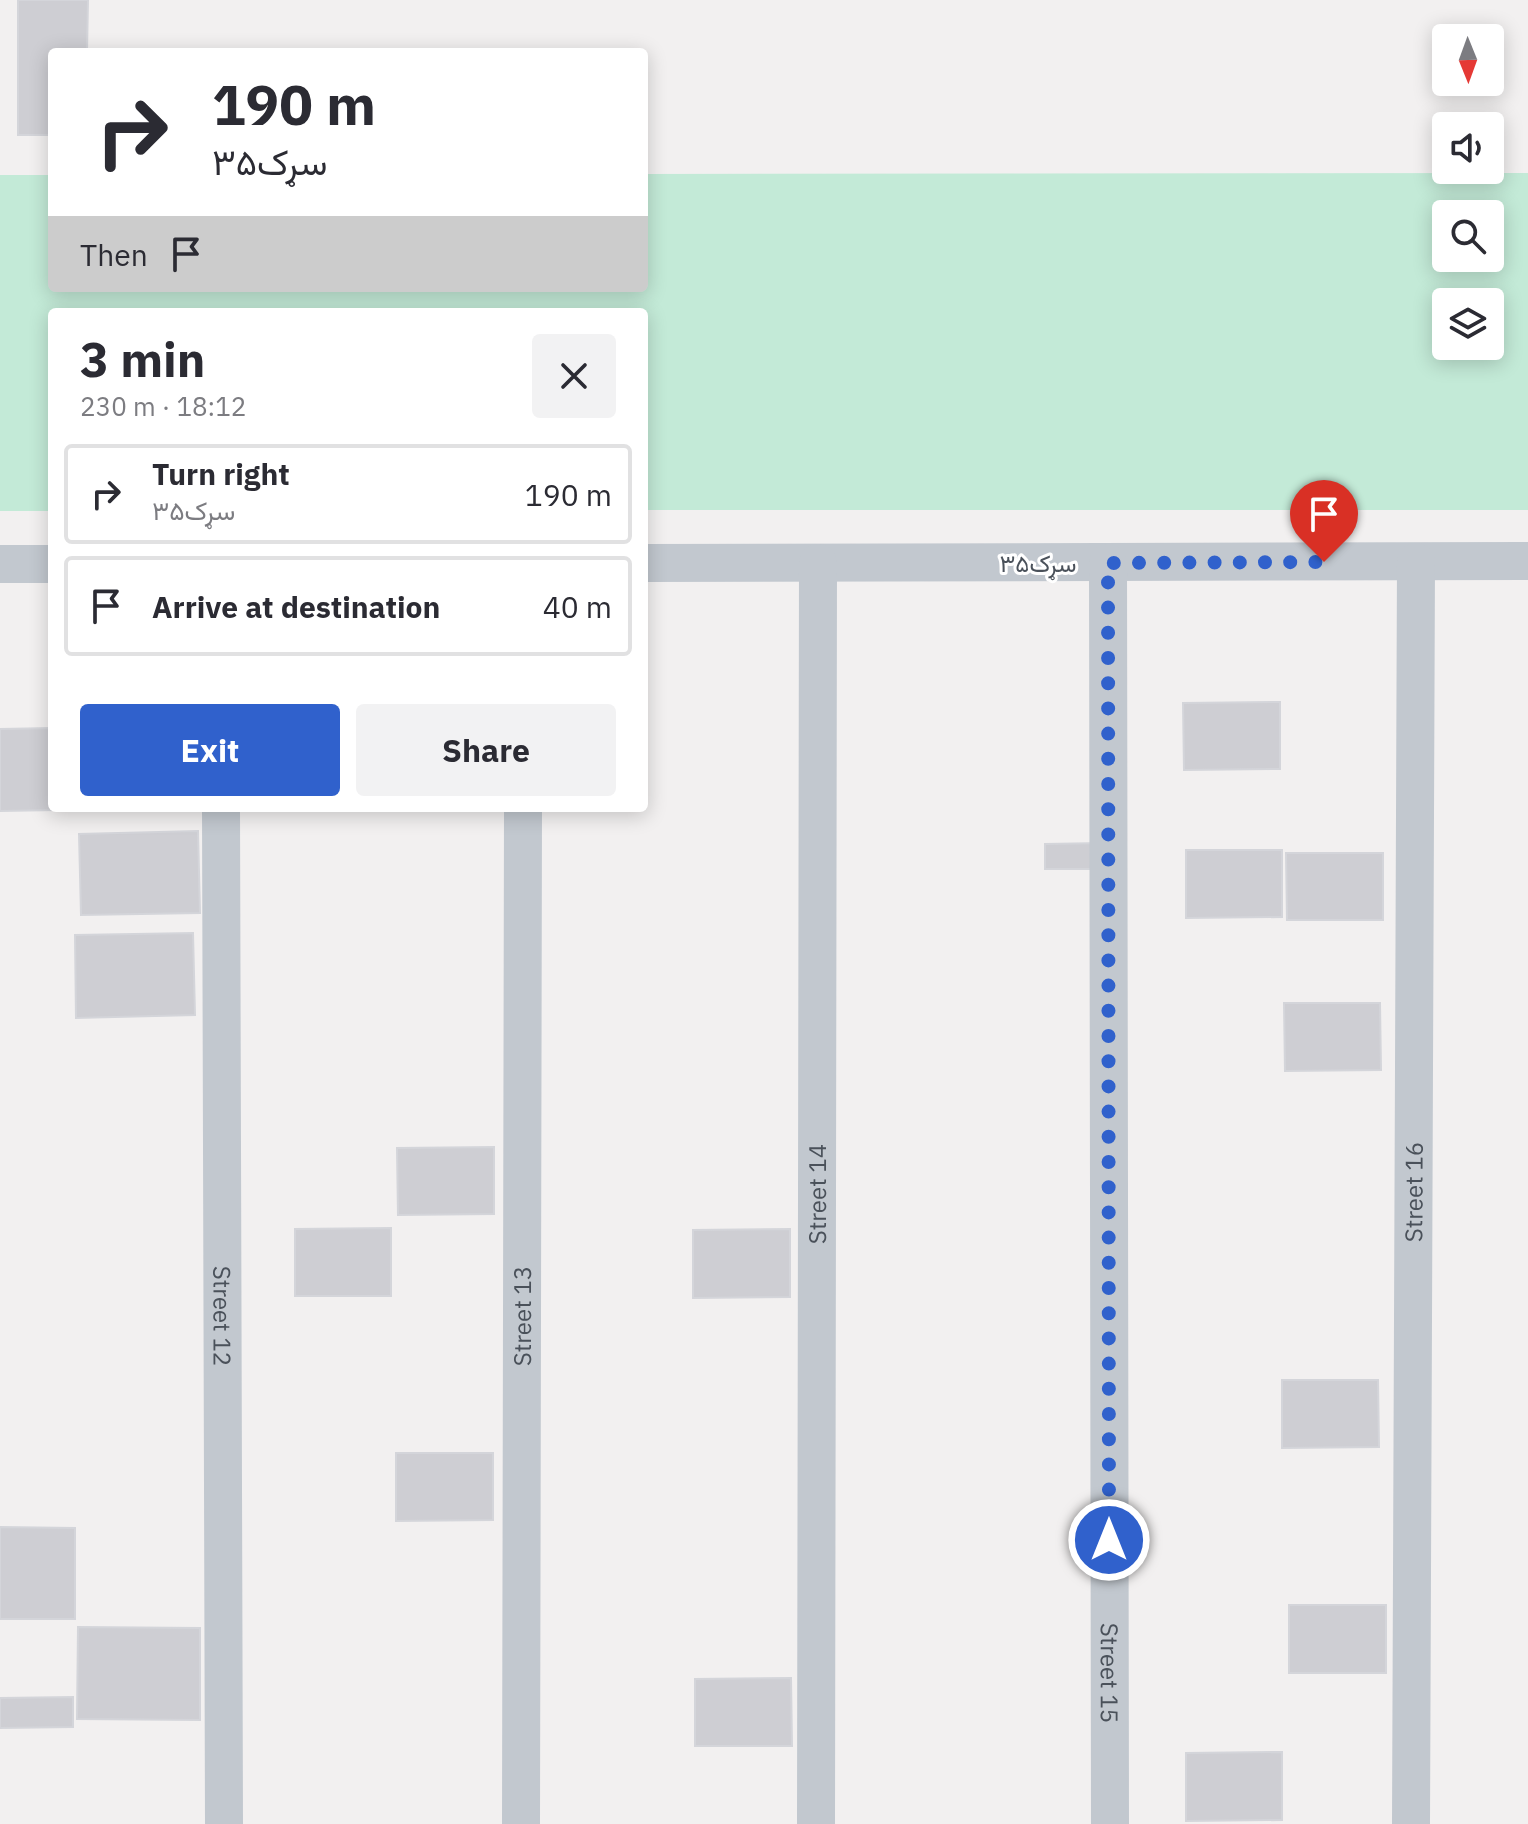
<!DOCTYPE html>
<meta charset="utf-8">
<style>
:root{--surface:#fff;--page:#f2f2f3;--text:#2b2b33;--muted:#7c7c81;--line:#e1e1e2;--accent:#3061cc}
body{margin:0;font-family:"IBM Plex Sans",Vazirmatn,sans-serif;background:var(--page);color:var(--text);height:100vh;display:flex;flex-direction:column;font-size:30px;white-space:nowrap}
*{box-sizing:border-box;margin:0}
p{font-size:26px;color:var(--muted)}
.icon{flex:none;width:44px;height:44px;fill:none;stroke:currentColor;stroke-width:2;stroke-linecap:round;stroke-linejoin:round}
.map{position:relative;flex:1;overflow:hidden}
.details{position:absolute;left:48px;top:308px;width:600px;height:504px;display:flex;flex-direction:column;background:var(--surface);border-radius:8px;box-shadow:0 4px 20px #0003}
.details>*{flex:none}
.hud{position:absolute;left:48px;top:48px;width:600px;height:244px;border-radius:8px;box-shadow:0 4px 20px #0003;background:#fff;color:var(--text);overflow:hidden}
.needle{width:52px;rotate:179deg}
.controls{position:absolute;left:1432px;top:24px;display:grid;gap:16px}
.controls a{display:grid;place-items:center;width:72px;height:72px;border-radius:8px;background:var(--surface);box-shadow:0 4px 20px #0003;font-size:40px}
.pin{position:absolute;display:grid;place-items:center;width:68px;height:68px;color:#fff;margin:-82px -34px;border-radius:50% 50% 50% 0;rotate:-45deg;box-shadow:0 0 8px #0007}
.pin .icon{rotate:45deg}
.me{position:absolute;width:88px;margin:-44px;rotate:0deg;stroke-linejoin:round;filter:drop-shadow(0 0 6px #0008)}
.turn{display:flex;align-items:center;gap:28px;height:168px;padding:0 32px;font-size:36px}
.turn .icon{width:104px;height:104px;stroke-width:2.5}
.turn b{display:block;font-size:56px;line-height:68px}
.then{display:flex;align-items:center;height:76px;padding:0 32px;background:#0003;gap:16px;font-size:30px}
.round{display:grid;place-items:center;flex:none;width:84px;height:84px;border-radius:8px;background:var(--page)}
.overview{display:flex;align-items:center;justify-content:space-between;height:136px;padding:0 32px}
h1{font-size:48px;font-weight:700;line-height:60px}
.cta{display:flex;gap:16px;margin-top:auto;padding:16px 32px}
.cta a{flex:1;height:92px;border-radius:8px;background:var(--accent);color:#fff;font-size:32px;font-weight:700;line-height:92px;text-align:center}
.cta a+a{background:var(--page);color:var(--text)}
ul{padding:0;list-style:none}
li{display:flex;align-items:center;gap:24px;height:100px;margin:0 16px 12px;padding:0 16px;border:4px solid var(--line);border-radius:8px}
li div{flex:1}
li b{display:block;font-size:30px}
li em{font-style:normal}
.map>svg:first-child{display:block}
.green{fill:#c3ead7;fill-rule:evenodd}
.building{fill:#ceced3;stroke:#d4d5da;stroke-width:2}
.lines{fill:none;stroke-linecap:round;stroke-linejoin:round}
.street{stroke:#c2c8cf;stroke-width:38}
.route{stroke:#3061cc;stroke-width:14;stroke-dasharray:0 25.2}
.labels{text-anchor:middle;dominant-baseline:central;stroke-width:6;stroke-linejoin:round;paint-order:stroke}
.street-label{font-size:24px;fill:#4a515a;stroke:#fff}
</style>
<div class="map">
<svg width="1528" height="1824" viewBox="0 0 1528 1824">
<rect width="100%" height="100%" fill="#f2f0f0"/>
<!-- green -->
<path class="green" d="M 1528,173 L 1528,510 L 644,510 L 644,312 L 52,312 L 52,511 L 0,511 L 0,175 L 52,175 L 52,288 L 644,288 L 644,174 ZM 1446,214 L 1490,214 L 1490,258 L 1446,258 ZM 1446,302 L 1490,302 L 1490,346 L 1446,346 Z"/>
<!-- building -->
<path class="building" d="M 18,0 L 88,0 L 87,52 L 52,52 L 52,135 L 18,135 Z
M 1280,702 L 1280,769 L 1184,770 L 1183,703 Z
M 52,728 L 52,808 L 56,808 L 56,810 L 0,811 L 0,729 Z
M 198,831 L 200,913 L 81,915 L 79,834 Z
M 1103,843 L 1103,869 L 1045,869 L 1045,844 Z
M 1186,850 L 1282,850 L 1282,917 L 1186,918 Z
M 1286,853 L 1383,853 L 1383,920 L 1287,920 Z
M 193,933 L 195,1015 L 76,1018 L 75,935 Z
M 1284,1003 L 1380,1003 L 1381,1070 L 1285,1071 Z
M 494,1147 L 494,1214 L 398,1215 L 397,1148 Z
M 391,1228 L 391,1296 L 295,1296 L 295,1229 Z
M 790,1229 L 790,1297 L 693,1298 L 693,1230 Z
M 1282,1380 L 1378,1380 L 1379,1447 L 1282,1448 Z
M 396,1453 L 493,1453 L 493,1520 L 396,1521 Z
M 0,1527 L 75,1528 L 75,1619 L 0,1619 Z
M 1289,1605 L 1386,1605 L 1386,1673 L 1289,1673 Z
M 78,1627 L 200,1628 L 200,1720 L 77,1719 Z
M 791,1678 L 792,1746 L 695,1746 L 695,1679 Z
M 73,1697 L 73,1727 L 0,1728 L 0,1698 Z
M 1282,1752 L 1282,1820 L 1186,1821 L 1186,1753 Z"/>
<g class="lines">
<!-- street -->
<g class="street">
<path d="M 644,563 L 1528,561"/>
<path id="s1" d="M 1108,563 L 1110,1824"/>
<path d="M 0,564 L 52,564"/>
<path id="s2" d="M 221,808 L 224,1824"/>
<path id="s3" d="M 521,1824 L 523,808"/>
<path id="s4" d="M 816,1824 L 818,563"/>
<path id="s5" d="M 1411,1824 L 1416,562"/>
</g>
</g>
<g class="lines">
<!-- route -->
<path class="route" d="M 1109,1540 L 1108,563 L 1324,562"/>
</g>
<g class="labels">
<!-- street labels -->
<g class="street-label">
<text x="1038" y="563">سړک۳۵</text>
<text stroke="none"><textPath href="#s4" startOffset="630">Street 14</textPath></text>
<text stroke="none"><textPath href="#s5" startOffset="632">Street 16</textPath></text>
<text stroke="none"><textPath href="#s2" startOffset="508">Street 12</textPath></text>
<text stroke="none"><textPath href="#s3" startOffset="508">Street 13</textPath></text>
<text stroke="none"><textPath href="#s1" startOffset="1110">Street 15</textPath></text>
</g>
</g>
</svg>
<div class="controls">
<a><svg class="needle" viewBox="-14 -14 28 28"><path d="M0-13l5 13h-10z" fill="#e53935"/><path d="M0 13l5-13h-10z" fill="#7c7c81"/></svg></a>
<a><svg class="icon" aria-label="sound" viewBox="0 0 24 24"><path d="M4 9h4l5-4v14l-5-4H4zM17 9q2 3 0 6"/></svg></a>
<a><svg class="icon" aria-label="search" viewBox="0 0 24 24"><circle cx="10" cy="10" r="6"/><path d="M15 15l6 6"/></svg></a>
<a><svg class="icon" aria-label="layers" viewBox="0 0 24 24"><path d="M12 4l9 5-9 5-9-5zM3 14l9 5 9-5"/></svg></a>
</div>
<div class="pin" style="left:1324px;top:562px;background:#d93025"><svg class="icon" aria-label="arrive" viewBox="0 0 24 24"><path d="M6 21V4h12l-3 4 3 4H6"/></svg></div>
<svg class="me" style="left:1109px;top:1540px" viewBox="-20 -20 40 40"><circle r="17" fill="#3061cc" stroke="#fff" stroke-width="3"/><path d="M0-11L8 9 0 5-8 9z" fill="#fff"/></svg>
<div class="hud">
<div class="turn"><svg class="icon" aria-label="right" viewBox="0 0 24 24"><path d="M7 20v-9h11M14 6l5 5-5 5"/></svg><div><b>190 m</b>سړک۳۵</div></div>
<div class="then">Then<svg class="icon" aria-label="arrive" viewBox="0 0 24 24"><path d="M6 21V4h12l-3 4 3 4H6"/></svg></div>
</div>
<section class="details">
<div class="overview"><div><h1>3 min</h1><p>230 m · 18:12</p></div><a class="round"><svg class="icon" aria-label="close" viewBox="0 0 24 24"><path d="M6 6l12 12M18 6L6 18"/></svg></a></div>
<ul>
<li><svg class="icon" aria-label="right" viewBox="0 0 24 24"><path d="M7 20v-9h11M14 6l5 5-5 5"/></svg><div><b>Turn right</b><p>سړک۳۵</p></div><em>190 m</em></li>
<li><svg class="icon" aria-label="arrive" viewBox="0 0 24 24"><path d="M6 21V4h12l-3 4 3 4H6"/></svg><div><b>Arrive at destination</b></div><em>40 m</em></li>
</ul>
<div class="cta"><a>Exit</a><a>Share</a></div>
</section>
</div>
